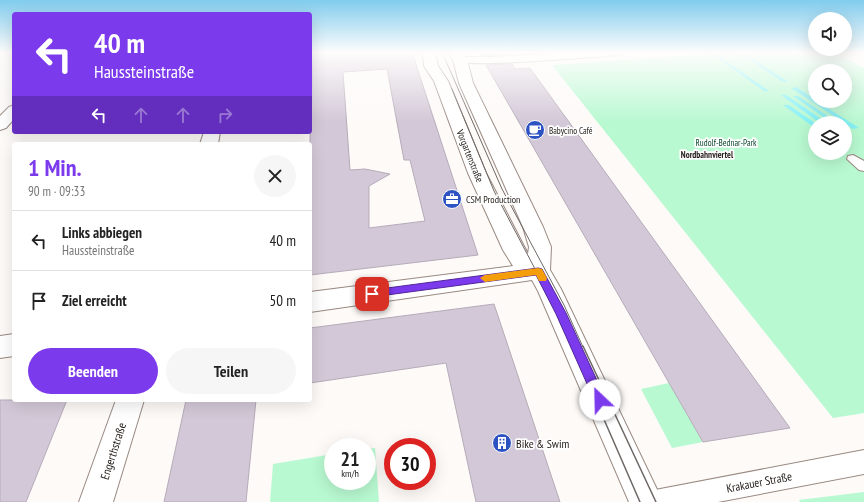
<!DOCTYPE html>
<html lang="de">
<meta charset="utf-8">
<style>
:root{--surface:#fff;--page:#f6f6f6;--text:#222;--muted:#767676;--line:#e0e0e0;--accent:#7c3aed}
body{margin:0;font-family:"PT Sans Narrow",sans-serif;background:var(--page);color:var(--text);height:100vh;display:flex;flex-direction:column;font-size:15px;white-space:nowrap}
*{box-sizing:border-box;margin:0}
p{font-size:13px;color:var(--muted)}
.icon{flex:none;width:22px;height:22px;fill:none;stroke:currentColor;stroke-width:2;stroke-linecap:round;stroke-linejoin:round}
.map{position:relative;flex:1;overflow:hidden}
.panel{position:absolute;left:12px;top:142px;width:300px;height:260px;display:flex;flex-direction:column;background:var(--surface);border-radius:4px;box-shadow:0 4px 16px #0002}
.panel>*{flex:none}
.top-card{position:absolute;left:12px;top:12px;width:300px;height:122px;border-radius:4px;box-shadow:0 4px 16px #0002;background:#7c3aed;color:#fff;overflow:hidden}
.fabs{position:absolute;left:808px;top:12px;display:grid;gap:8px}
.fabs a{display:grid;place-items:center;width:44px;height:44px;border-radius:50%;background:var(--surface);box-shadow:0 4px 16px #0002;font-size:20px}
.speed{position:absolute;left:324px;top:438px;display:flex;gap:8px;font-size:20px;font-weight:700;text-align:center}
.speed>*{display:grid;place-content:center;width:52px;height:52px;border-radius:50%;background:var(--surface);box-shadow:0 4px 16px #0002;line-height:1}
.speed small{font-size:10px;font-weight:400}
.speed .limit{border:6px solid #d22;background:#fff;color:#111}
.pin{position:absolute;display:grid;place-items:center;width:34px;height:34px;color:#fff;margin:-17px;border-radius:8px;box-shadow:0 2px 6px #0006}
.me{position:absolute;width:44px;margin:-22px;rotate:336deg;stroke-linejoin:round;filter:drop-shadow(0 0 3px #0008)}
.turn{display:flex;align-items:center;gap:14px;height:84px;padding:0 16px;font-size:18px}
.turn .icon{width:52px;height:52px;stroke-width:2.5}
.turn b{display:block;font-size:28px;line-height:34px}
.lanes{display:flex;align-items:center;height:38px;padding:0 16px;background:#0003;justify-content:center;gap:20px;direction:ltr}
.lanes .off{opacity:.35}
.round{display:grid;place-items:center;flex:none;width:42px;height:42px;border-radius:21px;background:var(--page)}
.overview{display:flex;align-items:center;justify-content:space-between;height:68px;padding:0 16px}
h1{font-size:24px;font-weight:600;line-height:30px;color:var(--accent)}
.button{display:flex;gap:8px;margin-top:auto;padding:8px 16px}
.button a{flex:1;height:46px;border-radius:24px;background:var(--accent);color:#fff;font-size:16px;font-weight:600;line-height:46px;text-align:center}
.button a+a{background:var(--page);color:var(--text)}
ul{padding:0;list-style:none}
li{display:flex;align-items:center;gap:12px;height:60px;padding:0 16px;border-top:1px solid var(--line)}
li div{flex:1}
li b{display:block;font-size:15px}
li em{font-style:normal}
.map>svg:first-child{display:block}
.green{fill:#b8f9d1;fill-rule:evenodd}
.water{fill:#86f1f6}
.building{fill:#d3c8d7;stroke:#b6abb9;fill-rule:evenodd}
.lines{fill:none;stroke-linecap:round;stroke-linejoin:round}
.pedestrian-casing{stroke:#998980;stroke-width:2}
.minor-casing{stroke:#998980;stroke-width:2}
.tertiary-casing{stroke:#998980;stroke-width:2}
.pedestrian{fill:#fff;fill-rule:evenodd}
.minor{fill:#fff;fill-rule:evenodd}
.tertiary{fill:#fff;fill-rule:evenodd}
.tram-far1{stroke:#6e6966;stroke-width:1}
.tram{stroke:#6e6966;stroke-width:1.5}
.route{fill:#7c3aed;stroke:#51269a}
.slow{fill:#f59e0b}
.labels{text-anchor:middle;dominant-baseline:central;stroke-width:3.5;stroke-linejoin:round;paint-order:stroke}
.far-poi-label{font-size:9px;fill:#211b17;stroke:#fff;text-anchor:start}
.far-park-label{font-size:9px;fill:#003e23;stroke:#fff}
.far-neighbourhood-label{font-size:9px;font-weight:bold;fill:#211b17;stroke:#fff}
.street-label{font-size:10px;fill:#211b17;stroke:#fff}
.poi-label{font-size:10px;fill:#211b17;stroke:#fff;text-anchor:start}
.near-poi-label{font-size:12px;fill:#211b17;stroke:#fff;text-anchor:start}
.near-street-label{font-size:12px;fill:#211b17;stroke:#fff}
</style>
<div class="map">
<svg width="864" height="502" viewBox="0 0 864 502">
<rect width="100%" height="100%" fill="#fdfaf8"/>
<!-- green -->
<path class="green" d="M 734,52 L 835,52 L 864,68 L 864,413 L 833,418 L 552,65 ZM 815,71 L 845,71 L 845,101 L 815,101 ZM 815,123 L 845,123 L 845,153 L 815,153 Z
M 669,383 L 703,442 L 672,448 L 641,389 Z
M 375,448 L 379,502 L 270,502 L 273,464 L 333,454 L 333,481 L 367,481 L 367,449 Z
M 864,492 L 864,502 L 800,502 L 799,500 Z"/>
<!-- water -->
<path class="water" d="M 738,52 L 743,52 L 788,82 L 783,82 Z
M 712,54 L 716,54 L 769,91 L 764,91 Z
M 796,87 L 815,99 L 815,101 L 817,101 L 859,128 L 853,129 L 791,88 Z
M 781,95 L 786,95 L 823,120 L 817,121 Z
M 793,96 L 798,96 L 838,123 L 832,123 Z
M 783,105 L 789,105 L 815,123 L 815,128 Z"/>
<!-- building -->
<path class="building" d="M 313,52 L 412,52 L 478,255 L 310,275 L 310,138 ZM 387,69 L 404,160 L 410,160 L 425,221 L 369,228 L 369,186 L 390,174 L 365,169 L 350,170 L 343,72 Z
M 479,52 L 504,52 L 505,55 L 481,56 Z
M 512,64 L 515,69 L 530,68 L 790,428 L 703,442 L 486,65 Z
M 494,304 L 560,502 L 476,502 L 446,363 L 310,383 L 310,328 Z
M 0,400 L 67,400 L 26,502 L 0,502 Z
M 186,400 L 256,400 L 246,502 L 164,502 Z"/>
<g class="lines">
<defs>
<path id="pedestrian" d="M 578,52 L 625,52 L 620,55 C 599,56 463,69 455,60 L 460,57 L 492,57 Z
M 853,155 L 864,161 L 864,171 L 859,170 L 847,159 L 848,156 Z
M 864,450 L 864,474 L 718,502 L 643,502 L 646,493 L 655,490 Z"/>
<path id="minor" d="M 423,52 L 435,52 L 438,66 L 448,81 L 486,173 L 528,254 L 529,247 L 523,227 L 459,83 L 453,60 L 448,52 L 461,52 L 467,60 L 473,83 L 543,227 L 551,247 L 550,270 L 561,289 L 663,502 L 629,502 L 538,291 L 532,280 L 310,312 L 310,292 L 513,266 L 503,250 L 468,173 L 434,81 L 424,66 Z
M 14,105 L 14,119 L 6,128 L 0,130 L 0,116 L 9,107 Z
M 14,334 L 14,356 L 0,358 L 0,336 Z"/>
<path id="tertiary" d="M 204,132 L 220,132 L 218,144 L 200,144 Z
M 116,400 L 144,400 L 113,502 L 79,502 Z"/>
</defs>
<!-- pedestrian casing -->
<use href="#pedestrian" class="pedestrian-casing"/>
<!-- minor casing -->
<use href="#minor" class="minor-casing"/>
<!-- tertiary casing -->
<use href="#tertiary" class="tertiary-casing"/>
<!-- pedestrian -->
<use href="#pedestrian" class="pedestrian"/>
<!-- minor -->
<use href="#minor" class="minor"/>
<!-- tertiary -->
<use href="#tertiary" class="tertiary"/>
<!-- tram-far1 -->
<path class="tram-far1" d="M 442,52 L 502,189 L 564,305 L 583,347
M 452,89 L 494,191 L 554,305 L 572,347"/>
<!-- tram -->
<path class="tram" d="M 572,346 L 640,502
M 583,346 L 656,502"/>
</g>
<!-- sky -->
<linearGradient id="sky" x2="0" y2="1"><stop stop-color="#81ccee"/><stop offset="0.43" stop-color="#fefdfc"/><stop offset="1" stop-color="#fefdfc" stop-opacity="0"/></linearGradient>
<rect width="864" height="122" fill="url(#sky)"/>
<!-- route -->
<path class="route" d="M 538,268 L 542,269 L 566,313 L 606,400 L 605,404 L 600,406 L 596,404 L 556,314 L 536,275 L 372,297 L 368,296 L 367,294 L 368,291 L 372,290 Z"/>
<!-- slow -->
<path class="slow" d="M 538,268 L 542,269 L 547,278 L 546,281 L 539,281 L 536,275 L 485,282 L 480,278 L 485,275 Z"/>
<!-- icons -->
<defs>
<symbol id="cafe-disc" viewBox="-11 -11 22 22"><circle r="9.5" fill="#2d52c2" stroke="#fff"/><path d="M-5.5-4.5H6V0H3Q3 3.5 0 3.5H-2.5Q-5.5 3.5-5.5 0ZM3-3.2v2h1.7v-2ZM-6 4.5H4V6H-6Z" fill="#fff"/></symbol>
<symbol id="office-disc" viewBox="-11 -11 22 22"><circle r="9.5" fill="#2d52c2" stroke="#fff"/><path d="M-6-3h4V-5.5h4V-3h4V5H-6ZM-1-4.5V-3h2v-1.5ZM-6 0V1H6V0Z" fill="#fff"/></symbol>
<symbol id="building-disc" viewBox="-11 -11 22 22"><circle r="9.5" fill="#2d52c2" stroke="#fff"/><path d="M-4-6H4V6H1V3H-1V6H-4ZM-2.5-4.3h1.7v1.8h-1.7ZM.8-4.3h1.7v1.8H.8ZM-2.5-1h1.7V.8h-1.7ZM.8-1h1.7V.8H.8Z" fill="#fff"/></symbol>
</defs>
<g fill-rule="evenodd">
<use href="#cafe-disc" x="524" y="119" width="22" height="22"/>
<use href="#office-disc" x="441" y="188" width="22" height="22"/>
<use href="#building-disc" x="491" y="432" width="22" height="22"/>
</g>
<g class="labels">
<!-- far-poi labels -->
<g class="far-poi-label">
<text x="549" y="130">Babycino Café</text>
</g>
<!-- far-park labels -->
<g class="far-park-label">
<text x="726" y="142">Rudolf-Bednar-Park</text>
</g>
<!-- far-neighbourhood labels -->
<g class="far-neighbourhood-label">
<text x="707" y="154">Nordbahnviertel</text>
</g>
<!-- street labels -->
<g class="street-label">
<text transform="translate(470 156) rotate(68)">Vorgartenstraße</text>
</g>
<!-- poi labels -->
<g class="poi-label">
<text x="466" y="199">CSM Production</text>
</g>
<!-- near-poi labels -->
<g class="near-poi-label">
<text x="516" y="443">Bike &amp; Swim</text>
</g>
<!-- near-street labels -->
<g class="near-street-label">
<text transform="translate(113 451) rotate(-72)">Engerthstraße</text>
<text transform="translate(759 482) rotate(-11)">Krakauer Straße</text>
</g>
</g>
</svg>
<div class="fabs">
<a><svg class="icon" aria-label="sound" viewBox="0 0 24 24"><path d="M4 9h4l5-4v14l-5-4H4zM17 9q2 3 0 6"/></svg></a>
<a><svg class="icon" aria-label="search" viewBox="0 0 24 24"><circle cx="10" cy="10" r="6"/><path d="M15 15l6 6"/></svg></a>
<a><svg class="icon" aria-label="layers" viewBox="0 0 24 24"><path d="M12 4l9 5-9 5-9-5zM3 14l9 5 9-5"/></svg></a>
</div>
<div class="speed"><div>21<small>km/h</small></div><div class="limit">30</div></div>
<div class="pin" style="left:372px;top:294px;background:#d93025"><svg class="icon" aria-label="arrive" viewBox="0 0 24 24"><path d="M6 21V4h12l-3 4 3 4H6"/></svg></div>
<svg class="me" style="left:600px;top:400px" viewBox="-20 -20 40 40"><circle r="19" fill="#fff"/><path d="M0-13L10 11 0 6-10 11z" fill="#7c3aed"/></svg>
<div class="top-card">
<div class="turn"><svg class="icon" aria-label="left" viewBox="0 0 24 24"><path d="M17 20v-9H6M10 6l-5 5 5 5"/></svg><div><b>40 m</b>Haussteinstraße</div></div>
<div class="lanes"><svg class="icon" aria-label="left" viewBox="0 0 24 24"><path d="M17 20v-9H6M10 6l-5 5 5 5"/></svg><svg class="icon off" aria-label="ahead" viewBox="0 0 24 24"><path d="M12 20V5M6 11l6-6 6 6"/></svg><svg class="icon off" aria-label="ahead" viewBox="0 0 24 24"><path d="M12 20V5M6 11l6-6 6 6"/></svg><svg class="icon off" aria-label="right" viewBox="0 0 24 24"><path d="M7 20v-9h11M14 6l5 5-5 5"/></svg></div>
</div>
<section class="panel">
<div class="overview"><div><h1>1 Min.</h1><p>90 m · 09:33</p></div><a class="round"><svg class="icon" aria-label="close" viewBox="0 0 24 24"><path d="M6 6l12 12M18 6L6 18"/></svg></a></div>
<ul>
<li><svg class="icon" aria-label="left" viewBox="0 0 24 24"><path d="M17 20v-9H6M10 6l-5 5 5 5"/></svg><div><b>Links abbiegen</b><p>Haussteinstraße</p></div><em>40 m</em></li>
<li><svg class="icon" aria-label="arrive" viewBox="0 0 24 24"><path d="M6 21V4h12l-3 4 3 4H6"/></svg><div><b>Ziel erreicht</b></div><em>50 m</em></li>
</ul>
<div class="button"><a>Beenden</a><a>Teilen</a></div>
</section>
</div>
